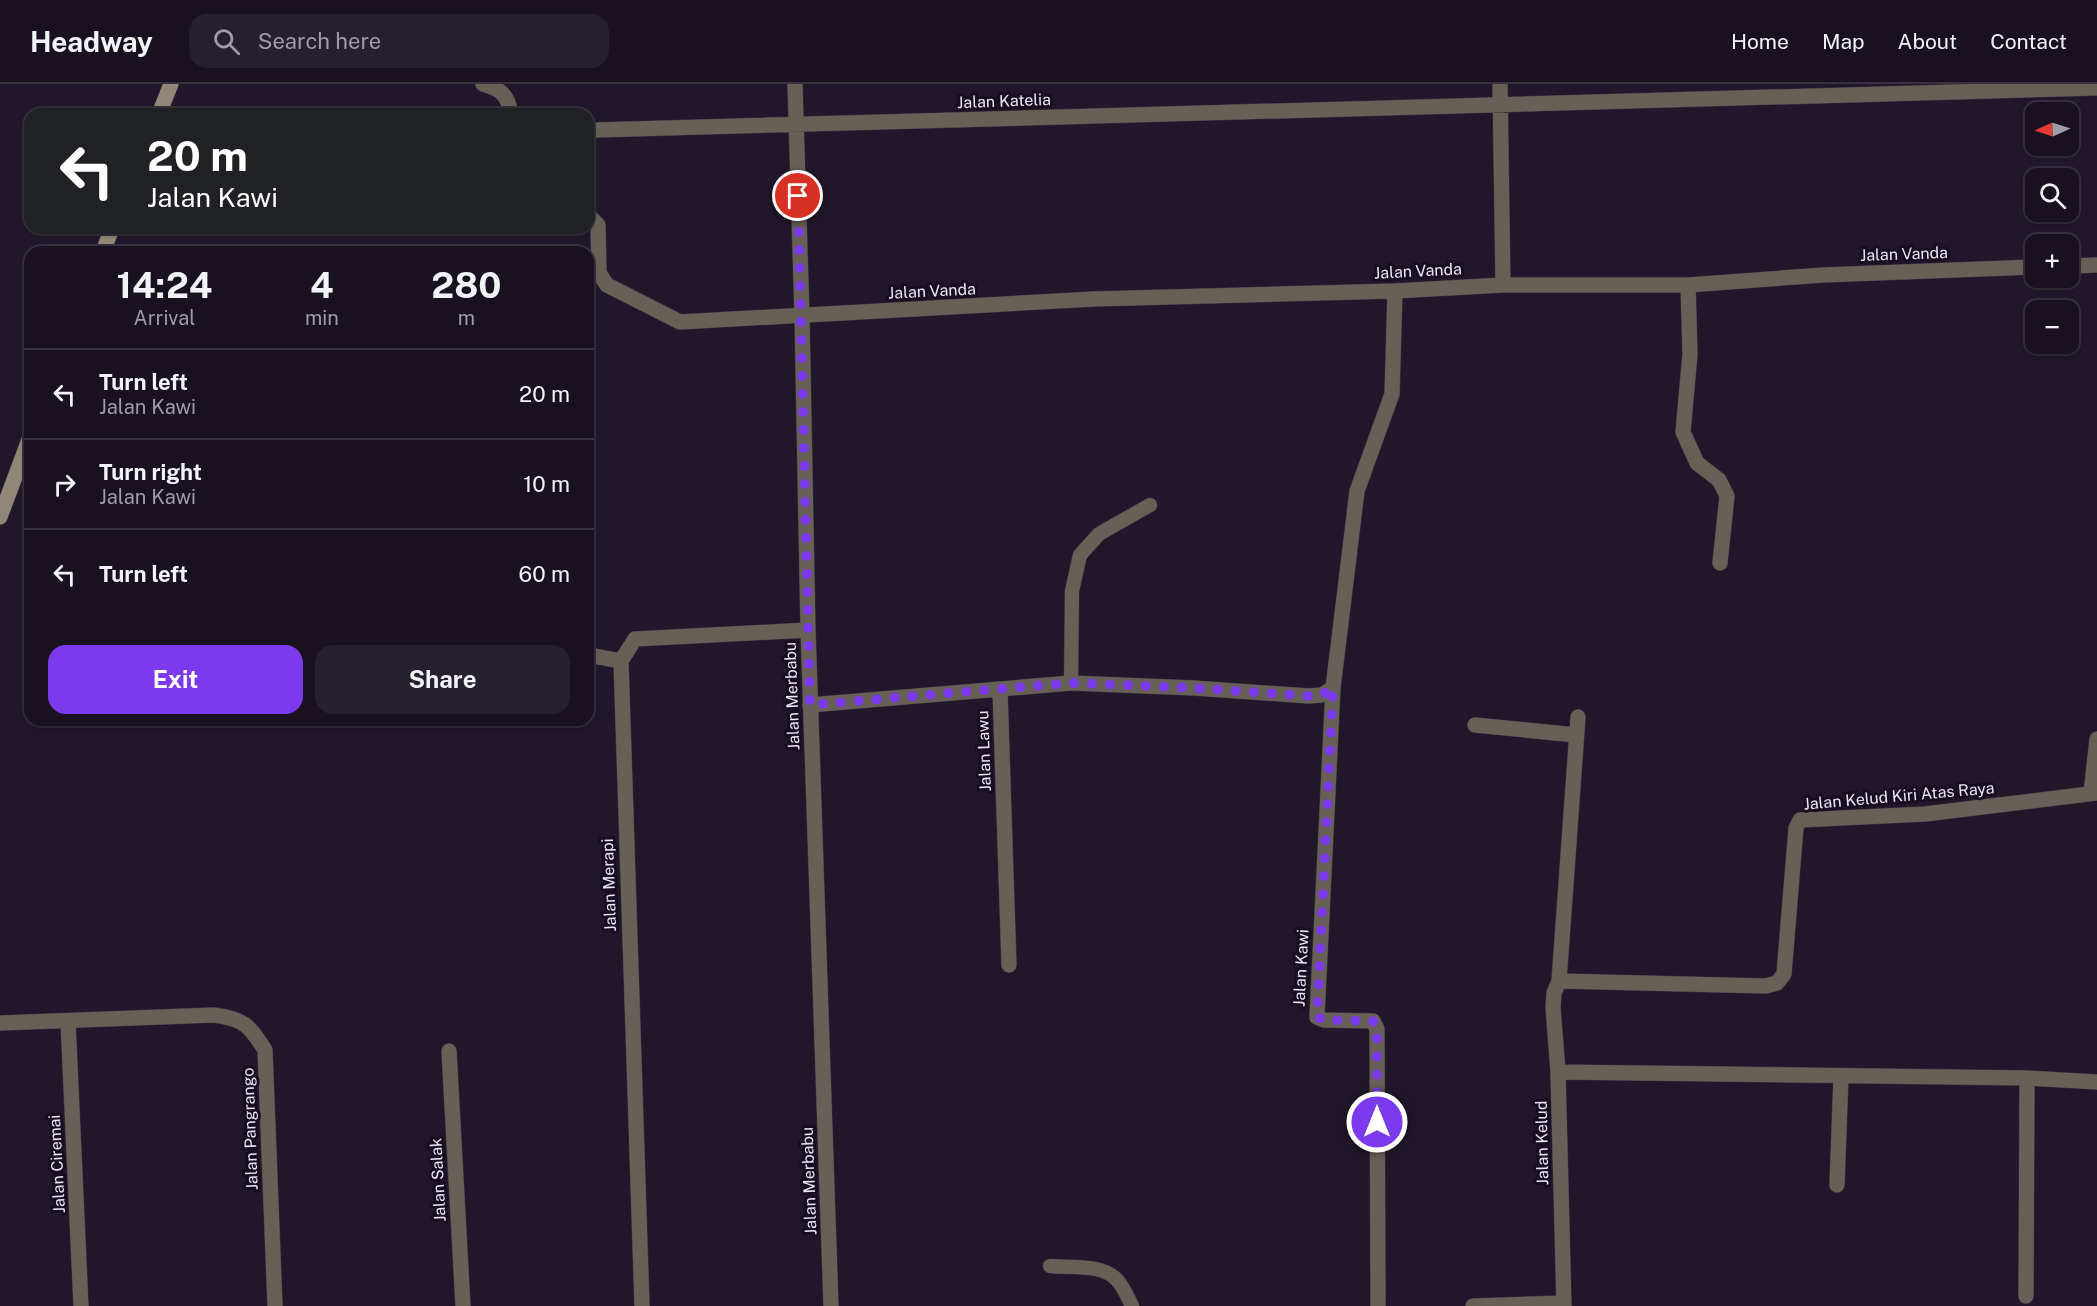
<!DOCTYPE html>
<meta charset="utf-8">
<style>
:root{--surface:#191120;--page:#261f2d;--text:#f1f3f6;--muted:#9f9da5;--line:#37313e;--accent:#7c3aed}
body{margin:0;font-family:"Public Sans",sans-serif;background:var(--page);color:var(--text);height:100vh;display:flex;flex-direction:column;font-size:22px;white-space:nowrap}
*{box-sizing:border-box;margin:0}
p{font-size:20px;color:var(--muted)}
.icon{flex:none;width:33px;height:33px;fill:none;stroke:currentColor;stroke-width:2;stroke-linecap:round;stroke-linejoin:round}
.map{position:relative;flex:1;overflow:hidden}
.sheet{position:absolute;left:24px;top:162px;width:570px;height:480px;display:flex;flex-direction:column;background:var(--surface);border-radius:18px;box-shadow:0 2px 4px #0004,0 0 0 2px var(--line)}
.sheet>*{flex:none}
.guide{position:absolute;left:24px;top:24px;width:570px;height:126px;border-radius:18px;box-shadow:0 2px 4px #0004,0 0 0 2px var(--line);background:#202124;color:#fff;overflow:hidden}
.needle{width:39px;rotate:267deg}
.fabs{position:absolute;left:2025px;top:18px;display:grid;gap:12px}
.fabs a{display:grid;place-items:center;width:54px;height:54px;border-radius:12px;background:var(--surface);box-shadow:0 2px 4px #0004,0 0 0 2px var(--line);font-size:30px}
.pin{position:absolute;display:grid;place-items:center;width:51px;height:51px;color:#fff;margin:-26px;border:3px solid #fff;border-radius:50%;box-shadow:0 2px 6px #0007}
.me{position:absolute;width:66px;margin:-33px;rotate:0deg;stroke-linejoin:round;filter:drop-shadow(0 0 4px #0008)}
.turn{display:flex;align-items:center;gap:21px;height:126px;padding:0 24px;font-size:27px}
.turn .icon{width:78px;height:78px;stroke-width:2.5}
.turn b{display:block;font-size:42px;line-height:51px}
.eta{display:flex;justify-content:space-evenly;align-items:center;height:102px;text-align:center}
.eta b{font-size:36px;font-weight:700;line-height:42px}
.action{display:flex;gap:12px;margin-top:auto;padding:12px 24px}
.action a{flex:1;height:69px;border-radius:18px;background:var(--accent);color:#fff;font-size:24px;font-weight:700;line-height:69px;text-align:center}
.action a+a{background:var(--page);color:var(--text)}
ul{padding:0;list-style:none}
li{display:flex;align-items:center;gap:18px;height:90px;padding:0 24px;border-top:2px solid var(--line)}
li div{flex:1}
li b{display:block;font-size:22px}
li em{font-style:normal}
header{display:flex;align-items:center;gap:36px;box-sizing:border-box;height:84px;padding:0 30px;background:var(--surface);border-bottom:2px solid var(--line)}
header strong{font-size:28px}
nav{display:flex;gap:33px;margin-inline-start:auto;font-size:21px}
.search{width:420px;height:54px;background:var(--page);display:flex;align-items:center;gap:15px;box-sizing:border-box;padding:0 21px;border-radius:18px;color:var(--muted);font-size:22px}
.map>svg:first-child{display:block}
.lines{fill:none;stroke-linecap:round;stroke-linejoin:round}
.lane-casing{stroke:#3d3446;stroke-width:15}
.street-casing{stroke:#3d3446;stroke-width:16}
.secondary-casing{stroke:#3d3446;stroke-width:16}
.lane{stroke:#666056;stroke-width:14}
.street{stroke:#666056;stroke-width:15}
.secondary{stroke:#918776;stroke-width:15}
.route{stroke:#7c3aed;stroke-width:10;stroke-dasharray:0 18}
.labels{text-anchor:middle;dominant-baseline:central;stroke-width:6;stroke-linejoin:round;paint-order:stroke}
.street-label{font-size:16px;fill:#ece6f4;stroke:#170e20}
</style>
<header>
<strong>Headway</strong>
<div class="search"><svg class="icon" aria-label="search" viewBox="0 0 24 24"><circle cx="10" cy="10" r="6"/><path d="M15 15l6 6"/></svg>Search here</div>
<nav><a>Home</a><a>Map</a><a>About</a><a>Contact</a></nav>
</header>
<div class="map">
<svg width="2097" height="1222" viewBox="0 0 2097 1222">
<rect width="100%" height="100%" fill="#21172a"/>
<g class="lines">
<defs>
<path id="lane" d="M 1071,599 L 1072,507 L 1080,471 L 1099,450 L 1150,421
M 1050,1182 C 1071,1184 1103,1179 1118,1197 C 1124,1204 1128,1214 1132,1222"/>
<path id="street" d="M 483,0 C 501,5 508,11 511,30
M 795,0 L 802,232 L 808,546 L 831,1222
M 1500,0 L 1503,201
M 596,46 L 2097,4
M 588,131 L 598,141 L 599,189 L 607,201 L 680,238 L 1094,215 L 1395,207 L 1503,201 L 1688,201 L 1823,191 L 2036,183
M 2068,182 L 2097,181
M 1688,201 L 1690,270 L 1683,348 L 1697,379 L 1719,396 L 1727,412 L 1720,479
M 588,571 L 621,577
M 1000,606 L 1009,881
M 810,621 L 1071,599 L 1194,604 L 1309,612 L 1322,611 L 1333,604
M 1475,641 L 1576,651
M 2091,709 L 2097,655
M 1559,897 L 1766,902 L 1777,899 L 1784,890 L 1796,744 L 1800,736 L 1925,730 L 2097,709
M 68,937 L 81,1222
M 0,939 L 214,931 C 244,935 249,941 265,966 L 275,1222
M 449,967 L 463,1222
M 1558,988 L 2027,994 L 2097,998
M 1837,1101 L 1841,992
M 2026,1212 L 2027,994
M 642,1222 L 621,577 L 635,555 L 808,546
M 1378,1222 L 1377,945 L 1373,937 L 1324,936 L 1317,933 L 1333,604 L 1357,407 L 1392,310 L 1395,207
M 1473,1222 L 1564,1219
M 1564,1222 L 1558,988 L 1553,923 L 1554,909 L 1559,897 L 1578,633"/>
<path id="secondary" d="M 159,30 L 171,0
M 103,168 L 112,144
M 0,433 L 30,353"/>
</defs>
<!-- lane casing -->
<use href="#lane" class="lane-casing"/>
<!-- street casing -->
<use href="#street" class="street-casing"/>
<!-- secondary casing -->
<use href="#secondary" class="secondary-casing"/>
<!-- lane -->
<use href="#lane" class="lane"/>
<!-- street -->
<use href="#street" class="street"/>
<!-- secondary -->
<use href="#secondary" class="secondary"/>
</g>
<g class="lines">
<!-- route -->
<path class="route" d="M 798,112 L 810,621 L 1071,599 L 1194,604 L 1309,612 L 1322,611 L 1333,604 L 1317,933 L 1324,936 L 1373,937 L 1377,945 L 1377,1038"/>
</g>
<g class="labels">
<!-- street labels -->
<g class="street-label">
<text transform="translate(1004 17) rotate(-2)">Jalan Katelia</text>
<text transform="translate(1904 170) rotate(-2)">Jalan Vanda</text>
<text transform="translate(1418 187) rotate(-3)">Jalan Vanda</text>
<text transform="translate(932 207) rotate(-3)">Jalan Vanda</text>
<text transform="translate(792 612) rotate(-92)">Jalan Merbabu</text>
<text transform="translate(984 667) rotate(-92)">Jalan Lawu</text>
<text transform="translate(1899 712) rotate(-5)">Jalan Kelud Kiri Atas Raya</text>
<text transform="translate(609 801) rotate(-92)">Jalan Merapi</text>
<text transform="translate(1301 884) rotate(-87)">Jalan Kawi</text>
<text transform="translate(250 1045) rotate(-92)">Jalan Pangrango</text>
<text transform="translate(1542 1059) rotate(-91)">Jalan Kelud</text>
<text transform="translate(57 1080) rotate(-93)">Jalan Ciremai</text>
<text transform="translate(438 1096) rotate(-93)">Jalan Salak</text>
<text transform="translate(809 1097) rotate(-92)">Jalan Merbabu</text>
</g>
</g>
</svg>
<div class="fabs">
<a><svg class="needle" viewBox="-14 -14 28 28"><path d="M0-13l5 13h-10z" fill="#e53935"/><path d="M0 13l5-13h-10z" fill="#9f9da5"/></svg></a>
<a><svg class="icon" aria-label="search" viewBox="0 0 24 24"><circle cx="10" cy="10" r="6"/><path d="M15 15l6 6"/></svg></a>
<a>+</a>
<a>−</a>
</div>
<div class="pin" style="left:798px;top:112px;background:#d93025"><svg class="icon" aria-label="arrive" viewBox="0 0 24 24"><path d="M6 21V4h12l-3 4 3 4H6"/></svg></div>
<svg class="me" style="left:1377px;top:1038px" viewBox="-20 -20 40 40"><circle r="17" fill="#7c3aed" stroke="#fff" stroke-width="3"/><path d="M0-11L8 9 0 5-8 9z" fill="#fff"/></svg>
<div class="guide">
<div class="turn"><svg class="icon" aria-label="left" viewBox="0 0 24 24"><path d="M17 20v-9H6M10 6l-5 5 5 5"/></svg><div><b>20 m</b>Jalan Kawi</div></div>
</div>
<section class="sheet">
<div class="eta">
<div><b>14:24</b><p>Arrival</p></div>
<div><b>4</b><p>min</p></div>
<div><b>280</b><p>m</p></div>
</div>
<ul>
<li><svg class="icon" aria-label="left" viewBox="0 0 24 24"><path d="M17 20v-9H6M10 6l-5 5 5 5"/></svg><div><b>Turn left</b><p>Jalan Kawi</p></div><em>20 m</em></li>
<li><svg class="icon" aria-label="right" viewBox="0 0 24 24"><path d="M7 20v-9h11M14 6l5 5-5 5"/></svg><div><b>Turn right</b><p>Jalan Kawi</p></div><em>10 m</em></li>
<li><svg class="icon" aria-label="left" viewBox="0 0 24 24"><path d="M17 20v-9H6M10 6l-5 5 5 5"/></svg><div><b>Turn left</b></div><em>60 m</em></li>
</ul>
<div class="action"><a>Exit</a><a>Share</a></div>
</section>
</div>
